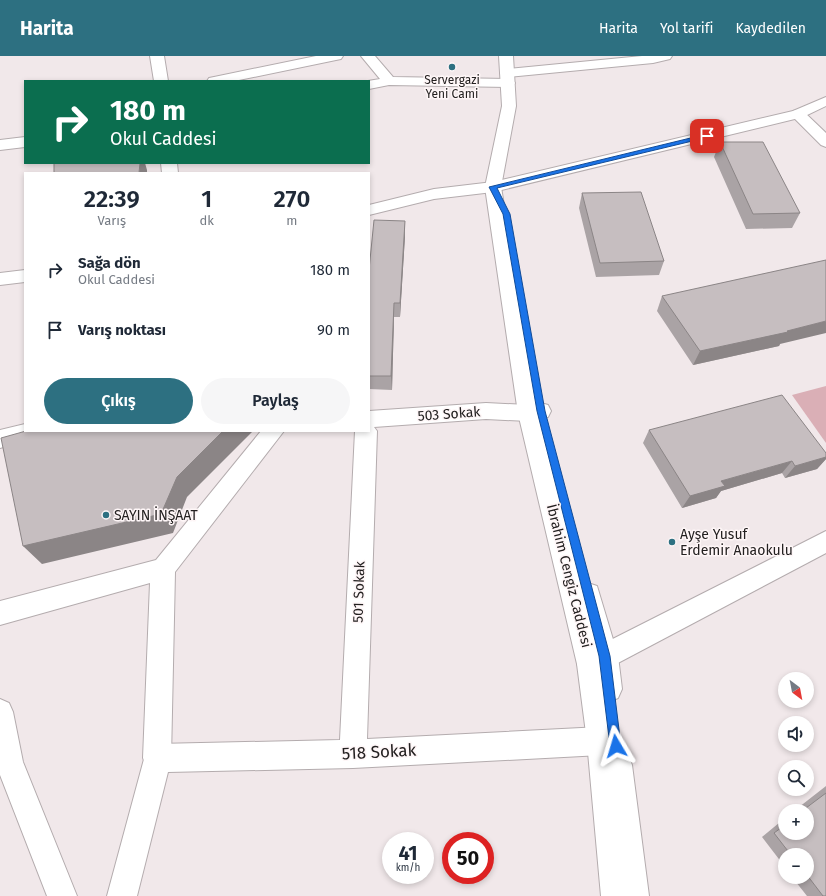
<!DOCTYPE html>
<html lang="tr">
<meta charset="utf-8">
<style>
:root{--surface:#fff;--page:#f6f6f7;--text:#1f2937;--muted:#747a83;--accent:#2d7081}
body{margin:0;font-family:"Fira Sans",sans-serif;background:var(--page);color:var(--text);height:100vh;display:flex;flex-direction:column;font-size:15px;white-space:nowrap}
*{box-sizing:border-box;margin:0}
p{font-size:13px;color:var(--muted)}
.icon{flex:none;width:22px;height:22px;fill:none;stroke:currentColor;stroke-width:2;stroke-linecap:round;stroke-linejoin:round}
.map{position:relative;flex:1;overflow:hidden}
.sheet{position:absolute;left:24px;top:116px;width:346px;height:260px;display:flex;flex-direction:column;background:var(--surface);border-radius:0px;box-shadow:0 2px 6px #0003}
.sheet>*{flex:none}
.hud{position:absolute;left:24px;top:24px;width:346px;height:84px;border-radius:0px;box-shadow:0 2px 6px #0003;background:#0b6e4f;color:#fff;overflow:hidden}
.needle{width:26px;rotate:148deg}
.tools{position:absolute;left:778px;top:616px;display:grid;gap:8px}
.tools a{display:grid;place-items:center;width:36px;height:36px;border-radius:50%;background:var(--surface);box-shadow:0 2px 6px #0003;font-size:20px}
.speed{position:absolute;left:382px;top:776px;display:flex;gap:8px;font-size:20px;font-weight:700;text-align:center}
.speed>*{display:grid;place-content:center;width:52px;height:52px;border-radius:50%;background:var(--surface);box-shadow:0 2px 6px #0003;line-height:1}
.speed small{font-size:10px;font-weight:400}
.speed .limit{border:6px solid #d22;background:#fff;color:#111}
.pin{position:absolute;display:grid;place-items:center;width:34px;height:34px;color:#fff;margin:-17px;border-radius:8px;box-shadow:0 2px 6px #0006}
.me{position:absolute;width:44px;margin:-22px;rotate:353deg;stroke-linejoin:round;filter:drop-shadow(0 0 3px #0008)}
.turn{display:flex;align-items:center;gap:14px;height:84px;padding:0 20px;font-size:18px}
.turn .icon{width:52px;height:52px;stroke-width:2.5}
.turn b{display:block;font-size:28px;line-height:34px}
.eta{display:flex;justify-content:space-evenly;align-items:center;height:68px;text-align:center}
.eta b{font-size:24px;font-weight:600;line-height:28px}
.cta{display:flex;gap:8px;margin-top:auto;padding:8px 20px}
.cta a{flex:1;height:46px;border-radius:24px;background:var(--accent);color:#fff;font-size:16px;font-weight:600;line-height:46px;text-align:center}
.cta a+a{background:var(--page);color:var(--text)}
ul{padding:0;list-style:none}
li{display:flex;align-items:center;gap:12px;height:60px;padding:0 20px}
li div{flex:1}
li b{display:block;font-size:15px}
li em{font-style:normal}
header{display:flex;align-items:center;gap:24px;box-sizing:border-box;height:56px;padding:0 20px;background:var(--accent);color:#fff}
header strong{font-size:19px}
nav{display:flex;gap:22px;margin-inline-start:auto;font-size:14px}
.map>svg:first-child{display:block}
.green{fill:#daafb6}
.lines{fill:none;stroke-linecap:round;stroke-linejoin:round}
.pedestrian-casing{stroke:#b4acae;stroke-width:2}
.minor-casing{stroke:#b4acae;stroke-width:2}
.tertiary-casing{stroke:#b4acae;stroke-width:2}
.secondary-casing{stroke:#b4acae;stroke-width:2}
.pedestrian{fill:#fff;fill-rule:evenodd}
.minor{fill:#fff;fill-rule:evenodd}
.tertiary{fill:#fff;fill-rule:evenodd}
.secondary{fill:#fff;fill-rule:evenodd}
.wall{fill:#aaa3a5}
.shaded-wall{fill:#8b8586}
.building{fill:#c6bec0;stroke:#8b8586}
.route{fill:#1a73e8;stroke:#114b97}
.poi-dot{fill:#2d7081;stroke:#fef6f7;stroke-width:1.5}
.labels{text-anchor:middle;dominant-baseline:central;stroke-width:3;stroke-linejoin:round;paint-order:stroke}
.far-poi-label{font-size:12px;fill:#232020;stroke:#fef6f7}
.street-label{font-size:14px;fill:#232020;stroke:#fef6f7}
.poi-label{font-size:14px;fill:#232020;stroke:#fef6f7;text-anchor:start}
.near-street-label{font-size:17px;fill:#232020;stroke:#fef6f7}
</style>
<header>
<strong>Harita</strong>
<nav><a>Harita</a><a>Yol tarifi</a><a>Kaydedilen</a></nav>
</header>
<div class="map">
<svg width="826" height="840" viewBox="0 0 826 840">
<rect width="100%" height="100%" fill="#f1e8ea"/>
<!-- green -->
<path class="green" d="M 826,330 L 826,387 L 792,339 Z"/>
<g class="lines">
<defs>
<path id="pedestrian" d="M 261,375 L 284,375 L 175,516 L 171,702 L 167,712 L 157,716 L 147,712 L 143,702 L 150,527 L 0,569 L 0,545 L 156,504 Z"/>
<path id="minor" d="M 150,0 L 164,0 L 168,25 L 154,25 Z
M 316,0 L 343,0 L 341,3 L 336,4 L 234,25 L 207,25 L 209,22 L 214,21 Z
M 361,0 L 375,0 L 393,21 L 508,23 L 513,24 L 515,27 L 513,30 L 508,31 L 389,29 L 369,33 L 368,25 L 380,23 Z
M 642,0 L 672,0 L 670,3 L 653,7 L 507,21 L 502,20 L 500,17 L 502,14 L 507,13 Z
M 798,54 L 803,55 L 826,77 L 826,91 L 821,89 L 793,61 L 791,58 L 793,55 Z
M 25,81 L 25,91 L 0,94 L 0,84 Z
M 161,107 L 177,107 L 178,117 L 162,117 Z
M 486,347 L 528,349 L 541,347 L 548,349 L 551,355 L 548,361 L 528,365 L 486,363 L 374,371 L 377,375 L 367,683 L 601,671 L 611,675 L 615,685 L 611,695 L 601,699 L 353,712 L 168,716 L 137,840 L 107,840 L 147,692 L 157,688 L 340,684 L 355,375 L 369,375 L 369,355 Z
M 25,368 L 25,375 L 42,375 L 38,381 L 0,392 L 0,374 Z
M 826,475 L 826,497 L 599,617 L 590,621 L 581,617 L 577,608 L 581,599 Z"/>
<path id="tertiary" d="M 826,41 L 826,50 L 803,61 L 493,136 L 434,143 L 369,159 L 369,149 L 434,133 L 493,126 L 793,55 Z
M 25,214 L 25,226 L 0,229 L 0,217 Z
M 0,643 L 9,647 L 13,656 L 23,706 L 77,840 L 47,840 L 0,719 Z"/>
<path id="secondary" d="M 499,0 L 513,0 L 516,50 L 501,131 L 538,357 L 583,529 L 588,527 L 597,530 L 618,600 L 622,633 L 618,642 L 609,646 L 616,696 L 618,695 L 628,699 L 632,709 L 649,840 L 601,840 L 587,685 L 577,608 L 518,357 L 485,131 L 502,50 Z"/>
</defs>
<!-- pedestrian casing -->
<use href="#pedestrian" class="pedestrian-casing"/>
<!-- minor casing -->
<use href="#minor" class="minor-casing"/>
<!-- tertiary casing -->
<use href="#tertiary" class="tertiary-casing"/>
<!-- secondary casing -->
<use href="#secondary" class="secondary-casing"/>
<!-- pedestrian -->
<use href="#pedestrian" class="pedestrian"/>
<!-- minor -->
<use href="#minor" class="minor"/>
<!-- tertiary -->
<use href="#tertiary" class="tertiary"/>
<!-- secondary -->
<use href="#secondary" class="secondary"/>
</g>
<!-- wall -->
<path class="wall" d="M 720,86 L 800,157 L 792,172 L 746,173 L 714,101 Z
M 582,137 L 664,205 L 659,219 L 596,221 L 579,152 Z
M 405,165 L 405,180 L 400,261 L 394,261 L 392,334 L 369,333 L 369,214 Z
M 662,240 L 780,288 L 779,290 L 693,309 L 657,255 Z
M 649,374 L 826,397 L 826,403 L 817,413 L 785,422 L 782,417 L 721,435 L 716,442 L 682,452 L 643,387 Z
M 826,730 L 826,840 L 807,840 L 792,821 L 807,821 L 807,799 L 785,799 L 785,811 L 762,781 L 785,762 L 785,777 L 807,755 L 794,755 Z"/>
<!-- shaded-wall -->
<path class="shaded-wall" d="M 140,107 L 145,107 L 147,114 L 147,117 L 139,117 Z
M 405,165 L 405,180 L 400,261 L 400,247 Z
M 394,247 L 394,261 L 392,334 L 391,320 Z
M 826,265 L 826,277 L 780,288 L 779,290 L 693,309 L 700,295 Z
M 223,375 L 253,375 L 187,441 L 173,477 L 42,508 L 23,490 L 177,421 Z
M 826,401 L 826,403 L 817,413 L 785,422 L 795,410 Z
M 792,405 L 782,417 L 721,435 L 716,442 L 682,452 L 690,440 L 721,425 Z"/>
<!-- building -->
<path class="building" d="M 720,86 L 763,86 L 800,157 L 753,158 Z
M 54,107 L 140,107 L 139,117 L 54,117 Z
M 641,136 L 664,205 L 600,207 L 582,137 Z
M 374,164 L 405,165 L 400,247 L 394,247 L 391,320 L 369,320 L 369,214 Z
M 826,204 L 826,265 L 787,275 L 788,276 L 700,295 L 662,240 Z
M 782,339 L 826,397 L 826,401 L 795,410 L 792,405 L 721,425 L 725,430 L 690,440 L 649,374 Z
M 26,375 L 223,375 L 177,421 L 161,458 L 23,490 L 1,382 Z
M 826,737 L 826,840 L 823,840 L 807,819 L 807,799 L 791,799 L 774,777 L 785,769 L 785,777 L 807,777 L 807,755 L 802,755 Z"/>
<!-- route -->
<path class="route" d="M 707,78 L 709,78 L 709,81 L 497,132 L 510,158 L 545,355 L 610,600 L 621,690 L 620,694 L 616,696 L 612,694 L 610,690 L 599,600 L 537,355 L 503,158 L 489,131 Z"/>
<!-- markers -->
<g class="poi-dot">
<circle cx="452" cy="11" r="4"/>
<circle cx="106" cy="459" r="4"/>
<circle cx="672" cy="486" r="4"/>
</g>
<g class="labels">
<!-- far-poi labels -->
<g class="far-poi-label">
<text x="452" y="24">Servergazi<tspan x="452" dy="14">Yeni Cami</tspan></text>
</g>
<!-- street labels -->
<g class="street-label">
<text transform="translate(449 358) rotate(-4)">503 Sokak</text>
<text transform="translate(569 520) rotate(76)">İbrahim Cengiz Caddesi</text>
<text transform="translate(359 536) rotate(-88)">501 Sokak</text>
</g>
<!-- poi labels -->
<g class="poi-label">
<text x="114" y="459">SAYIN İNŞAAT</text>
<text x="680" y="478">Ayşe Yusuf<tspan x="680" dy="16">Erdemir Anaokulu</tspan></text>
</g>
<!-- near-street labels -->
<g class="near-street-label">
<text transform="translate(379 696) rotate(-3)">518 Sokak</text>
</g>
</g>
</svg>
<div class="tools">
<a><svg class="needle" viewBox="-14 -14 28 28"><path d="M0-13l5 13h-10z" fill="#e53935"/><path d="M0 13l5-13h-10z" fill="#747a83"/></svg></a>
<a><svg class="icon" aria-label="sound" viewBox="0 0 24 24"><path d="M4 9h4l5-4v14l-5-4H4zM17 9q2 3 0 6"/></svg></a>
<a><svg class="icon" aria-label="search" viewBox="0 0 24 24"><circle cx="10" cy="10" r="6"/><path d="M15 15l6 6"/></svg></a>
<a>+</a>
<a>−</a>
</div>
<div class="speed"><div>41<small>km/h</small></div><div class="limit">50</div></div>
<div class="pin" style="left:707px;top:80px;background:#d93025"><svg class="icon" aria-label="arrive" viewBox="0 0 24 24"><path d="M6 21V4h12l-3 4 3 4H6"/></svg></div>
<svg class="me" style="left:616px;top:690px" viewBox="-20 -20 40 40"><path d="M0-17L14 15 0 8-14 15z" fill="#1a73e8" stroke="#fff" stroke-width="4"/></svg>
<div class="hud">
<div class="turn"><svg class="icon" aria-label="right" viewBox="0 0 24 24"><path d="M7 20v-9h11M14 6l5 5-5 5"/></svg><div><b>180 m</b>Okul Caddesi</div></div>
</div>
<section class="sheet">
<div class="eta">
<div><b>22:39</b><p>Varış</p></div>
<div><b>1</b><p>dk</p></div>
<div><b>270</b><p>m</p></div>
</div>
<ul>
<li><svg class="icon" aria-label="right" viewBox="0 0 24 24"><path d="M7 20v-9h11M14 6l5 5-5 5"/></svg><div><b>Sağa dön</b><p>Okul Caddesi</p></div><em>180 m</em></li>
<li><svg class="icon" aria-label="arrive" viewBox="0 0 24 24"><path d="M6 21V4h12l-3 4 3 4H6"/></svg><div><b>Varış noktası</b></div><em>90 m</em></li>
</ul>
<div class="cta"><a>Çıkış</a><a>Paylaş</a></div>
</section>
</div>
